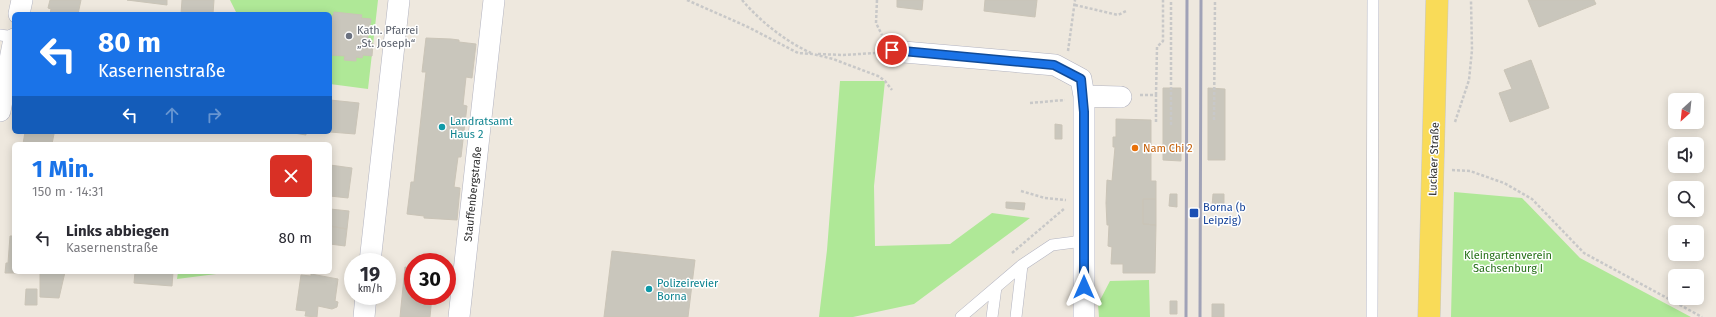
<!DOCTYPE html>
<html lang="de">
<meta charset="utf-8">
<style>
:root{--surface:#fff;--page:#f2f2f3;--text:#2b2b33;--muted:#7c7c81;--accent:#1a73e8}
body{margin:0;font-family:"Fira Sans",sans-serif;background:var(--page);color:var(--text);height:100vh;display:flex;flex-direction:column;font-size:15px;white-space:nowrap}
*{box-sizing:border-box;margin:0}
p{font-size:13px;color:var(--muted)}
.icon{flex:none;width:22px;height:22px;fill:none;stroke:currentColor;stroke-width:2;stroke-linecap:round;stroke-linejoin:round}
.map{position:relative;flex:1;overflow:hidden}
.drawer{position:absolute;left:12px;top:142px;width:320px;height:132px;display:flex;flex-direction:column;background:var(--surface);border-radius:6px;box-shadow:0 2px 10px #0003}
.drawer>*{flex:none}
.top-card{position:absolute;left:12px;top:12px;width:320px;height:122px;border-radius:6px;box-shadow:0 2px 10px #0003;background:#1a73e8;color:#fff;overflow:hidden}
.needle{width:26px;rotate:207deg}
.tools{position:absolute;left:1668px;top:93px;display:grid;gap:8px}
.tools a{display:grid;place-items:center;width:36px;height:36px;border-radius:6px;background:var(--surface);box-shadow:0 2px 10px #0003;font-size:20px}
.speed{position:absolute;left:344px;top:253px;display:flex;gap:8px;font-size:20px;font-weight:700;text-align:center}
.speed>*{display:grid;place-content:center;width:52px;height:52px;border-radius:50%;background:var(--surface);box-shadow:0 2px 10px #0003;line-height:1}
.speed small{font-size:10px;font-weight:400}
.speed .limit{border:6px solid #d22;background:#fff;color:#111}
.pin{position:absolute;display:grid;place-items:center;width:34px;height:34px;color:#fff;margin:-17px;border:2px solid #fff;border-radius:50%;box-shadow:0 1px 4px #0007}
.me{position:absolute;width:44px;margin:-22px;rotate:0deg;stroke-linejoin:round;filter:drop-shadow(0 0 3px #0008)}
.turn{display:flex;align-items:center;gap:14px;height:84px;padding:0 20px;font-size:18px}
.turn .icon{width:52px;height:52px;stroke-width:2.5}
.turn b{display:block;font-size:28px;line-height:34px}
.lanes{display:flex;align-items:center;height:38px;padding:0 20px;background:#0003;justify-content:center;gap:20px;direction:ltr}
.lanes .off{opacity:.35}
.round{display:grid;place-items:center;flex:none;width:42px;height:42px;border-radius:6px;background:var(--page)}
.overview{display:flex;align-items:center;justify-content:space-between;height:68px;padding:0 20px}
h1{font-size:24px;font-weight:700;line-height:30px;color:var(--accent)}
ul{padding:0;list-style:none}
li{display:flex;align-items:center;gap:12px;height:56px;padding:0 20px}
li div{flex:1}
li b{display:block;font-size:15px}
li em{font-style:normal}
.map>svg:first-child{display:block}
.green{fill:#afe897}
.building{fill:#c9c6bc;stroke:#cac4b7}
.lines{fill:none;stroke-linecap:round;stroke-linejoin:round}
.lane-casing{stroke:#b2b3c0;stroke-width:12}
.street-casing{stroke:#b2b3c0;stroke-width:22}
.primary-casing{stroke:#c8c8c8;stroke-width:23}
.path{stroke:#c8c8c8;stroke-width:2.5;stroke-dasharray:3 2;stroke-linecap:butt}
.lane{stroke:#fff;stroke-width:11}
.street{stroke:#fff;stroke-width:21}
.primary{stroke:#f9db58;stroke-width:22}
.rail{stroke:#a0a2b7;stroke-width:3}
.route-casing{stroke:#114b97;stroke-width:10}
.route{stroke:#1a73e8;stroke-width:7}
.worship-dot{fill:#6b7280;stroke:#fff;stroke-width:1.5}
.culture-dot{fill:#0f9aa8;stroke:#fff;stroke-width:1.5}
.food-dot{fill:#e8710a;stroke:#fff;stroke-width:1.5}
.transit-dot{fill:#1a4fb4;stroke:#fff;stroke-width:1.5}
.labels{text-anchor:middle;dominant-baseline:central;stroke-width:3;stroke-linejoin:round;paint-order:stroke}
.worship-label{font-size:11px;fill:#5b616d;stroke:#fff;text-anchor:start}
.culture-label{font-size:11px;fill:#0d838f;stroke:#fff;text-anchor:start}
.food-label{font-size:11px;fill:#c56008;stroke:#fff;text-anchor:start}
.street-label{font-size:11px;fill:#2c2c2c;stroke:#fff}
.transit-label{font-size:11px;fill:#164399;stroke:#fff;text-anchor:start}
.park-label{font-size:11px;fill:#246f16;stroke:#fff}
</style>
<div class="map">
<svg width="1716" height="317" viewBox="0 0 1716 317">
<rect width="100%" height="100%" fill="#eee8de"/>
<!-- green -->
<path class="green" d="M 230,0 L 378,0 L 368,89 L 330,84 L 330,14 L 237,14 Z
M 840,81 L 885,81 L 874,186 L 875,246 L 950,244 L 992,213 L 1030,218 L 914,304 L 853,317 L 819,317 L 827,250 Z
M 1454,192 L 1522,198 L 1580,258 L 1691,317 L 1451,317 Z
M 178,272 L 232,272 L 177,279 Z
M 1149,280 L 1150,317 L 1099,317 L 1098,304 L 1110,281 Z"/>
<!-- building -->
<path class="building" d="M 50,0 L 81,0 L 78,14 L 50,14 L 51,9 L 48,8 Z
M 127,0 L 167,0 L 167,5 Z
M 182,0 L 214,0 L 213,14 L 181,14 Z
M 897,0 L 923,0 L 922,10 L 897,7 Z
M 985,0 L 1037,0 L 1035,17 L 984,11 Z
M 1528,0 L 1594,0 L 1596,4 L 1539,27 Z
M 296,12 L 315,14 L 296,14 Z
M 334,12 L 362,15 L 361,18 L 371,19 L 367,42 L 373,43 L 372,56 L 363,55 L 362,58 L 356,57 L 356,61 L 344,60 L 345,56 L 330,55 L 330,16 L 333,16 Z
M 426,38 L 451,39 L 459,40 L 459,42 L 476,44 L 472,78 L 466,77 L 463,105 L 467,106 L 461,157 L 458,157 L 454,187 L 460,188 L 457,220 L 424,218 L 424,216 L 407,214 L 411,182 L 414,182 L 426,72 L 422,72 Z
M 1531,60 L 1549,108 L 1510,122 L 1499,93 L 1512,89 L 1504,70 Z
M 1163,88 L 1181,88 L 1181,161 L 1163,160 Z
M 1208,88 L 1225,89 L 1225,160 L 1208,160 Z
M 330,100 L 359,103 L 355,134 L 330,132 Z
M 1116,119 L 1151,120 L 1151,181 L 1156,181 L 1156,199 L 1143,199 L 1143,224 L 1156,225 L 1155,273 L 1123,273 L 1123,264 L 1111,264 L 1112,247 L 1108,246 L 1109,225 L 1107,225 L 1106,203 L 1107,180 L 1112,181 L 1115,147 L 1113,147 L 1113,137 L 1116,137 Z
M 1055,124 L 1062,125 L 1062,139 L 1055,139 Z
M 25,132 L 50,132 L 54,134 L 52,144 L 23,144 Z
M 288,132 L 306,132 L 306,135 Z
M 330,165 L 352,168 L 348,198 L 330,196 Z
M 1170,194 L 1177,194 L 1177,207 L 1169,206 Z
M 1213,194 L 1224,194 L 1224,208 L 1212,207 Z
M 1143,199 L 1156,199 L 1156,225 L 1143,224 Z
M 1006,202 L 1025,203 L 1024,210 L 1006,208 Z
M 330,209 L 349,211 L 347,229 L 330,226 Z
M 330,226 L 347,229 L 345,246 L 330,244 Z
M 10,236 L 14,236 L 14,272 L 34,272 L 34,273 L 5,273 L 6,263 L 8,263 Z
M 612,251 L 695,260 L 688,317 L 604,317 Z
M 405,267 L 413,268 L 413,296 L 432,296 L 430,317 L 400,317 Z
M 40,272 L 65,272 L 59,298 L 40,297 Z
M 135,272 L 173,272 L 172,286 L 134,283 Z
M 311,274 L 338,279 L 335,301 L 338,302 L 337,307 L 332,309 L 318,306 L 317,317 L 305,316 L 306,311 L 296,310 L 301,275 L 311,276 Z
M 26,289 L 37,289 L 37,305 L 25,305 Z
M 1170,301 L 1177,301 L 1177,314 L 1170,314 Z
M 1212,304 L 1224,304 L 1224,317 L 1212,317 Z"/>
<g class="lines">
<defs>
<path id="lane" d="M 0,35 L 14,37
M 961,317 L 1022,265 L 1052,245 L 1083,241
M 992,317 L 996,287
M 1016,317 L 1022,265
M 1372,317 L 1373,0"/>
<path id="street" d="M 19,14 L 22,0
M 892,51 L 1055,65 L 1081,79 L 1084,96 L 1084,317
M 1084,96 L 1121,97
M 0,111 L 14,39
M 370,262 L 399,0
M 364,317 L 366,296
M 459,317 L 494,0"/>
<path id="primary" d="M 1429,317 L 1437,0"/>
</defs>
<!-- lane casing -->
<use href="#lane" class="lane-casing"/>
<!-- street casing -->
<use href="#street" class="street-casing"/>
<!-- primary casing -->
<use href="#primary" class="primary-casing"/>
<!-- path -->
<path class="path" d="M 687,0 L 748,27 L 798,53 L 813,54 L 833,59 L 878,76 L 885,81 L 892,90
M 742,0 C 761,22 785,41 811,53
M 877,0 L 876,23 L 882,35
M 1075,5 L 1118,15 L 1126,11
M 1068,51 L 1075,0
M 818,54 L 843,55 L 875,53
M 1140,95 L 1156,95 L 1156,124
M 1156,95 L 1157,47 L 1163,41 L 1163,0
M 1030,103 L 1065,100
M 1214,120 L 1215,0
M 1455,122 L 1469,80 L 1472,50 L 1471,0
M 1171,125 L 1171,0
M 1452,170 L 1470,171 L 1504,183 L 1532,199 L 1584,253 L 1702,317
M 1021,191 L 1045,198 L 1066,200
M 1012,253 L 1065,208"/>
<!-- lane -->
<use href="#lane" class="lane"/>
<!-- street -->
<use href="#street" class="street"/>
<!-- primary -->
<use href="#primary" class="primary"/>
<!-- rail -->
<path class="rail" d="M 1186,317 L 1187,0
M 1200,317 L 1201,0"/>
</g>
<g class="lines">
<defs>
<path id="route" d="M 892,50 L 1054,65 L 1081,79 L 1084,112 L 1084,287"/>
</defs>
<!-- route casing -->
<use href="#route" class="route-casing"/>
<!-- route -->
<use href="#route" class="route"/>
</g>
<!-- markers -->
<circle class="worship-dot" cx="349" cy="36" r="4"/>
<g class="culture-dot">
<circle cx="442" cy="127" r="4"/>
<circle cx="649" cy="289" r="4"/>
</g>
<circle class="food-dot" cx="1135" cy="148" r="4"/>
<rect class="transit-dot" x="1189" y="208" width="10" height="10" rx="2"/>
<g class="labels">
<!-- worship labels -->
<g class="worship-label">
<text x="357" y="30">Kath. Pfarrei<tspan x="357" dy="13">„St. Joseph“</tspan></text>
</g>
<!-- culture labels -->
<g class="culture-label">
<text x="450" y="121">Landratsamt<tspan x="450" dy="13">Haus 2</tspan></text>
<text x="657" y="283">Polizeirevier<tspan x="657" dy="13">Borna</tspan></text>
</g>
<!-- food labels -->
<g class="food-label">
<text x="1143" y="148">Nam Chi 2</text>
</g>
<!-- street labels -->
<g class="street-label">
<text transform="translate(1434 159) rotate(-88)">Luckaer Straße</text>
<text transform="translate(473 194) rotate(-84)">Stauffenbergstraße</text>
</g>
<!-- transit labels -->
<g class="transit-label">
<text x="1203" y="207">Borna (b<tspan x="1203" dy="13">Leipzig)</tspan></text>
</g>
<!-- park labels -->
<g class="park-label">
<text x="1508" y="255">Kleingartenverein<tspan x="1508" dy="13">Sachsenburg I</tspan></text>
</g>
</g>
</svg>
<div class="tools">
<a><svg class="needle" viewBox="-14 -14 28 28"><path d="M0-13l5 13h-10z" fill="#e53935"/><path d="M0 13l5-13h-10z" fill="#7c7c81"/></svg></a>
<a><svg class="icon" aria-label="sound" viewBox="0 0 24 24"><path d="M4 9h4l5-4v14l-5-4H4zM17 9q2 3 0 6"/></svg></a>
<a><svg class="icon" aria-label="search" viewBox="0 0 24 24"><circle cx="10" cy="10" r="6"/><path d="M15 15l6 6"/></svg></a>
<a>+</a>
<a>−</a>
</div>
<div class="speed"><div>19<small>km/h</small></div><div class="limit">30</div></div>
<div class="pin" style="left:892px;top:50px;background:#d93025"><svg class="icon" aria-label="arrive" viewBox="0 0 24 24"><path d="M6 21V4h12l-3 4 3 4H6"/></svg></div>
<svg class="me" style="left:1084px;top:287px" viewBox="-20 -20 40 40"><path d="M0-17L14 15 0 8-14 15z" fill="#1a73e8" stroke="#fff" stroke-width="4"/></svg>
<div class="top-card">
<div class="turn"><svg class="icon" aria-label="left" viewBox="0 0 24 24"><path d="M17 20v-9H6M10 6l-5 5 5 5"/></svg><div><b>80 m</b>Kasernenstraße</div></div>
<div class="lanes"><svg class="icon" aria-label="left" viewBox="0 0 24 24"><path d="M17 20v-9H6M10 6l-5 5 5 5"/></svg><svg class="icon off" aria-label="ahead" viewBox="0 0 24 24"><path d="M12 20V5M6 11l6-6 6 6"/></svg><svg class="icon off" aria-label="right" viewBox="0 0 24 24"><path d="M7 20v-9h11M14 6l5 5-5 5"/></svg></div>
</div>
<section class="drawer">
<div class="overview"><div><h1>1 Min.</h1><p>150 m · 14:31</p></div><a class="round" style="background:#d93025;color:#fff"><svg class="icon" aria-label="close" viewBox="0 0 24 24"><path d="M6 6l12 12M18 6L6 18"/></svg></a></div>
<ul>
<li><svg class="icon" aria-label="left" viewBox="0 0 24 24"><path d="M17 20v-9H6M10 6l-5 5 5 5"/></svg><div><b>Links abbiegen</b><p>Kasernenstraße</p></div><em>80 m</em></li>
</ul>
</section>
</div>
